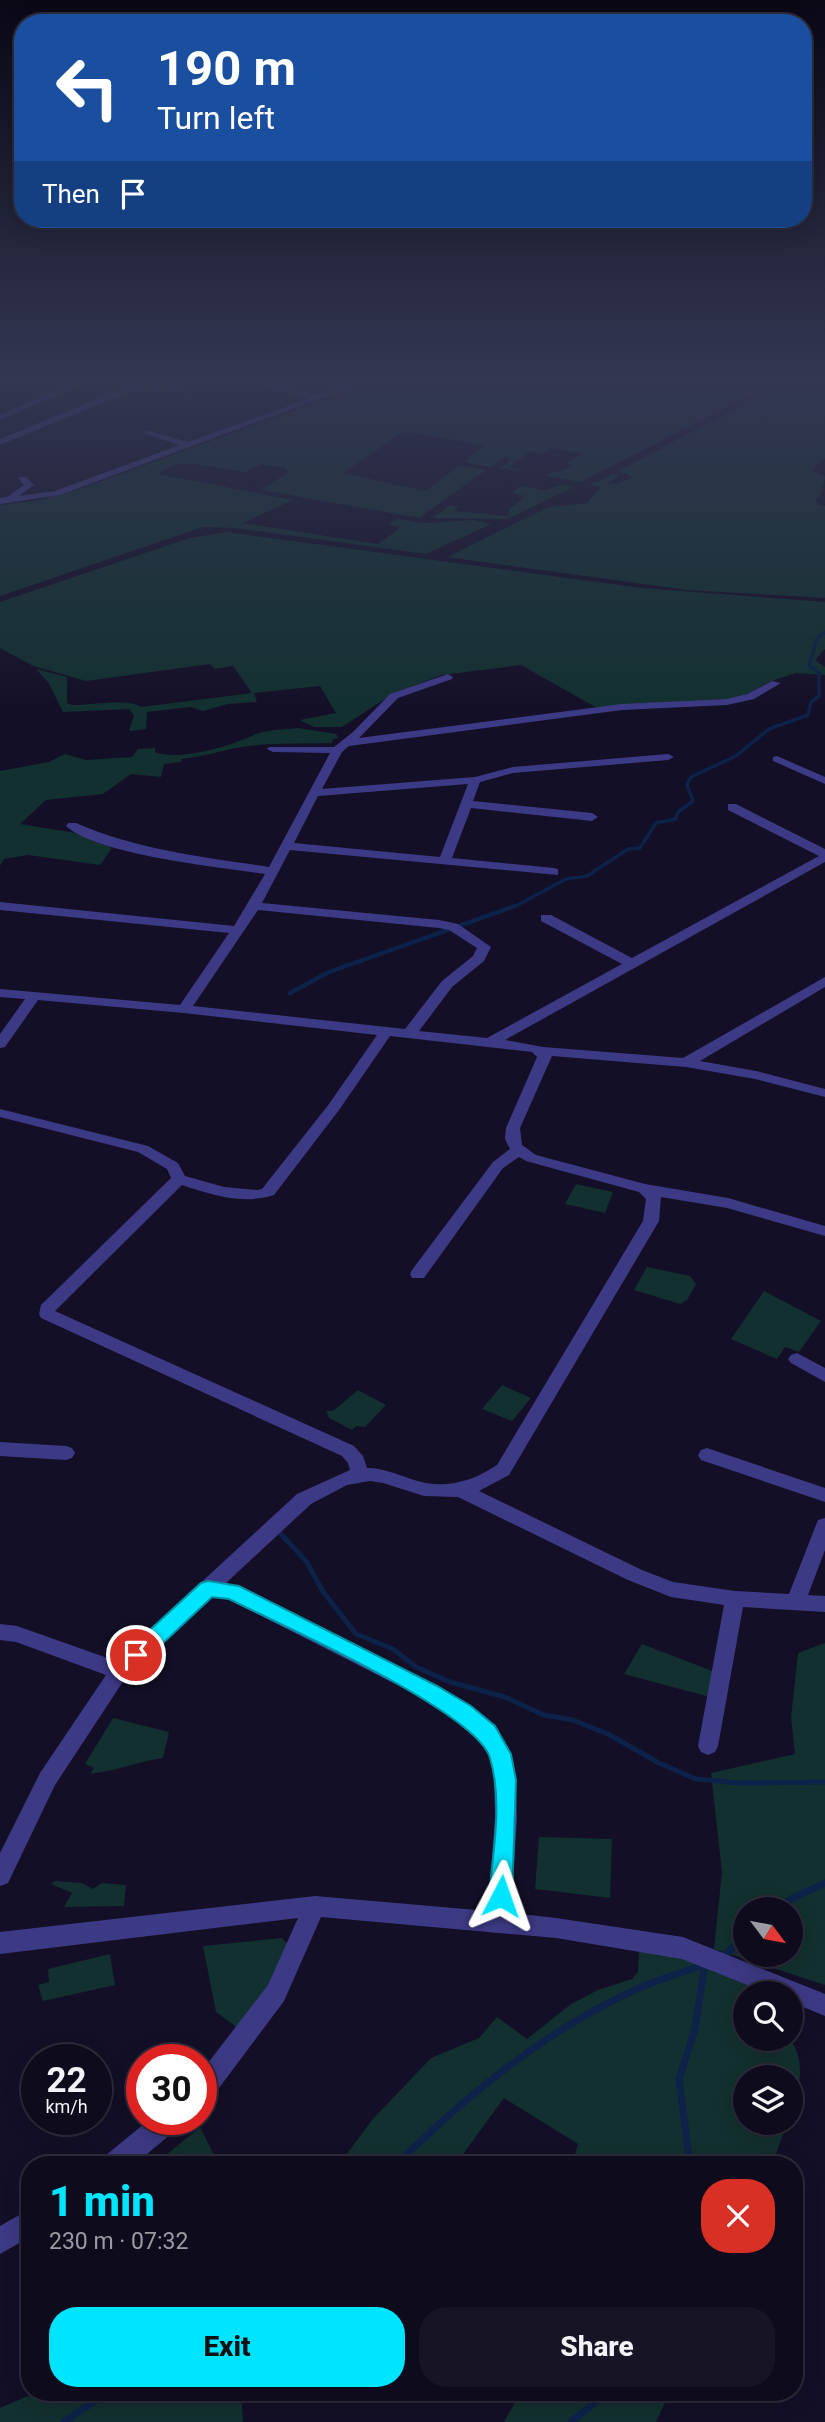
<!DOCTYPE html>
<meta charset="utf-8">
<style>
:root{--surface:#0e0b1c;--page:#171425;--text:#f1f3f6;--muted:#9b9ba3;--line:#2e2b3b;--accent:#00e5ff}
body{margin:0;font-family:Roboto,sans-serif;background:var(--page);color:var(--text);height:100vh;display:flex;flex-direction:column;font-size:26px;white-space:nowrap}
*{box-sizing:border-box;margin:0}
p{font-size:23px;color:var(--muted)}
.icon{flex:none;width:38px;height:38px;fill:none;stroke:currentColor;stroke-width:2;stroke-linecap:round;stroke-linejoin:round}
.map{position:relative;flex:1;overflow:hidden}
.drawer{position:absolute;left:21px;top:2156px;width:782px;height:245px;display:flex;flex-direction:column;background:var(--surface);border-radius:28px;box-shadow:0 4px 18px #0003,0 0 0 2px var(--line)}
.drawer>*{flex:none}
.hud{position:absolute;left:14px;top:14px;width:798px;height:214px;border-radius:28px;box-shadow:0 4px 18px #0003,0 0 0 2px var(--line);background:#1a4fa0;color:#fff;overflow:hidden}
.needle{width:46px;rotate:122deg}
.tools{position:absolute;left:733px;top:1897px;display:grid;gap:14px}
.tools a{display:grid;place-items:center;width:70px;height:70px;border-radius:50%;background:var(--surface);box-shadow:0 4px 18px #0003,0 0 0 2px var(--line);font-size:35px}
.speed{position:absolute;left:21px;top:2044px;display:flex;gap:14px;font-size:35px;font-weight:700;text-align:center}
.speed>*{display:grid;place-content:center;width:91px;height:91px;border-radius:50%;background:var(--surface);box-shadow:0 4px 18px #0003,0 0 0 2px var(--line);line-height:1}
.speed small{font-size:18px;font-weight:400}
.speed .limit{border:10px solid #d22;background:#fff;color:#111}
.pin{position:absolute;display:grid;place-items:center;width:60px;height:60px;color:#fff;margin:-30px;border:4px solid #fff;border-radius:50%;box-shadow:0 2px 7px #0007}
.me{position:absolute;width:77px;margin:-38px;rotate:4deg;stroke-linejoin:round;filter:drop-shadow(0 0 5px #0008)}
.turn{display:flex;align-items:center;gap:24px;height:147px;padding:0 28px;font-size:32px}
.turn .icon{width:91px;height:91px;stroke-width:2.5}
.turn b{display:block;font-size:49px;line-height:60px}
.then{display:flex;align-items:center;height:66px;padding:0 28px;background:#0003;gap:14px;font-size:26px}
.round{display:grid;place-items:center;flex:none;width:74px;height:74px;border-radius:28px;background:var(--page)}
.summary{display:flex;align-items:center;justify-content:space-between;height:119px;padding:0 28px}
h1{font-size:42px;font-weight:800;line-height:52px;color:var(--accent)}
.button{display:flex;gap:14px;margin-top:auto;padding:14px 28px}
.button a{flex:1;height:80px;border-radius:28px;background:var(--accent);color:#111;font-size:28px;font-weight:800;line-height:80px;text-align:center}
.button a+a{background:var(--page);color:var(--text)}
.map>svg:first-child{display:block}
.green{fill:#12302f;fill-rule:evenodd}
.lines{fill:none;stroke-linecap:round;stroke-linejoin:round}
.stream-far3{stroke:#0c2248;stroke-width:3.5}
.stream-far2{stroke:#0c2248;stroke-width:4.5}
.stream-far1{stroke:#0c2248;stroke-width:5}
.stream{stroke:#0c2248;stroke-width:7}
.street{fill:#3d3a85;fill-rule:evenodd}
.route{fill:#00e5ff;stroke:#0095a6;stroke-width:2}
</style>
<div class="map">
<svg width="825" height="2422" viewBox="0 0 825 2422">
<rect width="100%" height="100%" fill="#130f26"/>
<!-- green -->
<path class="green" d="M 393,375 L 789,375 L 581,482 L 546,476 L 555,471 L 561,472 L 572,465 L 566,463 L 583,454 L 550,448 L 542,454 L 529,452 L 510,467 L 521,470 L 518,471 L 500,468 L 512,459 L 505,457 L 491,467 L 464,462 L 484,446 L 404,431 L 343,473 L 425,491 L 459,466 L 486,470 L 419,518 L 262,490 L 288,472 L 285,468 L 261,464 L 245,472 L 186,463 L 172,465 L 158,474 L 293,500 L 243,523 L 378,544 L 400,528 L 388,524 L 397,519 L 423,523 L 474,520 L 491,524 L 426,554 L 236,528 L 203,527 L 0,596 L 0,505 L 41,500 L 77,490 Z
M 801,375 L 825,375 L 825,458 L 812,470 L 825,477 L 821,494 L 816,500 L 818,505 L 825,506 L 825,598 L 687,590 L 447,557 L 549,507 L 587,503 L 601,487 L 591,485 L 613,474 L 620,475 L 606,484 L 618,484 L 633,477 L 618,471 Z
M 563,485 L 573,487 L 508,519 L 433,518 L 450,505 L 459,507 L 454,511 L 508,516 L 509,510 L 525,496 L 511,493 L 522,486 L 544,490 Z
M 227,532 L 642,588 L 825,602 L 825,649 L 815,660 L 825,667 L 825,675 L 796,673 L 771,681 L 739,698 L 597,708 L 521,665 L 442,675 L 394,693 L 342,727 L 314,727 L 300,720 L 336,713 L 320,686 L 254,693 L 257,702 L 228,704 L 203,711 L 191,707 L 147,712 L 146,729 L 131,731 L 129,730 L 134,716 L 129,709 L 63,712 L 48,682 L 36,669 L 67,677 L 67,703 L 72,705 C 90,705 131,698 141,707 L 252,693 L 233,666 L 215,669 L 210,664 L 86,681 L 33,666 L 0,648 L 0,602 L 190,538 Z
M 298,728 L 336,734 L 339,738 L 333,739 L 332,743 C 299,744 263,742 231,749 C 214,753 199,757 181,759 L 181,762 L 164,764 L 161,777 L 131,774 L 103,794 L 46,800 L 20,824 L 76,833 L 112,848 L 100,865 L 28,855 L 4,859 L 0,866 L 0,771 L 49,762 L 65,754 L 86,760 L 132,757 L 138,749 L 155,748 L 155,752 C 179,762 233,745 254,735 C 266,729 285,730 298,728 Z
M 576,1184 L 613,1192 L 605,1213 L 565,1204 Z
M 647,1267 L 690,1276 L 696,1284 L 687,1300 L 680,1304 L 634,1290 Z
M 764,1291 L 821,1321 L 799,1352 L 785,1347 L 777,1359 L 731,1339 Z
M 502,1385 L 531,1398 L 512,1421 L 482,1409 Z
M 358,1390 L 386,1405 L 365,1427 L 357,1426 L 352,1430 L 329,1418 L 326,1411 L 333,1411 Z
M 825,1643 L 825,1985 L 714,1949 L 722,1872 L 711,1773 L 795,1754 L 791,1717 L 798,1653 ZM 746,1909 L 791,1909 L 791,1955 L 746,1955 Z
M 642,1644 L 720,1674 L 710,1697 L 624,1674 Z
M 113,1718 L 169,1732 L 163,1758 C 137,1762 115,1771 90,1774 L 94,1768 L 85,1764 Z
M 539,1837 L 612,1839 L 610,1898 L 535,1889 Z
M 55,1881 L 82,1883 L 93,1889 L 102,1883 L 126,1885 L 124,1906 L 64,1907 L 72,1893 L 51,1884 Z
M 282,1938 L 289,1946 L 243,2032 L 216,2012 L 203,1946 Z
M 675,1951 L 768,1990 L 769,1993 L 746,1993 L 746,2039 L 790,2039 C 806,2061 800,2087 791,2111 L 791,2077 L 746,2077 L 746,2123 L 787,2123 L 772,2165 L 572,2165 L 578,2144 L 504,2098 L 455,2165 L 333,2165 L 346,2155 L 372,2120 L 431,2058 L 479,2038 L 497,2017 L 527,2039 L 571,2004 L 598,1990 L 632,1979 L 638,1972 L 639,1952 Z
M 110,1954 L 115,1985 L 43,2001 L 38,1985 L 49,1982 L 48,1969 Z
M 200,2127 L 213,2153 L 206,2165 L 154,2165 Z
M 37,2392 L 241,2392 L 243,2422 L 0,2422 L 0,2408 Z
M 521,2392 L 670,2392 L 656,2422 L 504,2422 Z"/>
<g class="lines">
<!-- stream-far3 -->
<path class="stream-far3" d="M 512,908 L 566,879 L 587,876 L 628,849 L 640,848 L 656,823 L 676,819 L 678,812 L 693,801 L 687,785 L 691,777 L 736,756 L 769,729 L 808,715 L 811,702 L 819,696 L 819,673 L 809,665 L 817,639 L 825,632"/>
<!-- stream-far2 -->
<path class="stream-far2" d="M 290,993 L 329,972 L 515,906"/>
<!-- stream-far1 -->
<path class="stream-far1" d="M 279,1532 L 306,1561 L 324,1593 L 356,1634 L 393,1649 L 416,1667 L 450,1682 L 505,1697 L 544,1715 L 573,1720 L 608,1734 L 659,1763 L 696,1779 L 738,1783 L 825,1782"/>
<!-- stream -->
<path class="stream" d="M 779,1909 L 791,1899 L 825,1883
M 723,1956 L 746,1937
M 396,2165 C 466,2095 546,2030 637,1989 C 659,1979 681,1973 703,1965
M 690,2165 L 679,2079 L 695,2029 L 705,1964
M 64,2422 L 108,2392
M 571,2422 L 608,2392"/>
<!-- street -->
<path class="street" d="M 91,375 L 102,375 L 0,420 L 0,415 Z
M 221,375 C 235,375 251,382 263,382 C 272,381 280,375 292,375 L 272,384 L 318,395 L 371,375 L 383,375 L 60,495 L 0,504 L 0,498 L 7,497 L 24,485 L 19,479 L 20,477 L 26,477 L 34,485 L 19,496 L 55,491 L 180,445 L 145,434 L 145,430 L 188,442 L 310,398 Z
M 150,383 L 189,391 L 185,393 L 150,387 L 136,389 L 0,445 L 0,439 L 131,385 Z
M 448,674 L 453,677 L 452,679 L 398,698 L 359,738 L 622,704 L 727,699 L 747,694 L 772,681 L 781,683 L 754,699 L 727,705 L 622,710 L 349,746 L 342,752 L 322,789 L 475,777 L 513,767 L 668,754 L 674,757 L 668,760 L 513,773 L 480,782 L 473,801 L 592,813 L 598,817 L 592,821 L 471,808 L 452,858 L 554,868 L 558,869 L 558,875 L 290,850 L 262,903 L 439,920 L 458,924 L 491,947 L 484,961 L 452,987 L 419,1031 L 487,1038 L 622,964 L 541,921 L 541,915 L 551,915 L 632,958 L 819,856 L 728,810 L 728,804 L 736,804 L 825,849 L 825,862 L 505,1040 L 543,1047 L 683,1058 L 825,977 L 825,987 L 700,1061 L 756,1071 L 825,1089 L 825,1097 L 755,1079 L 686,1067 L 552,1056 L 520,1128 L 522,1145 L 536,1155 L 645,1184 L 728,1198 L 825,1226 L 825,1236 L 727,1208 L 661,1197 L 659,1221 L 509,1475 L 479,1491 L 642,1570 L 673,1582 L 735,1591 L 789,1594 L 816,1525 L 818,1520 L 825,1518 L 825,1550 L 808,1595 L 825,1596 L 825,1612 L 743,1607 L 718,1746 L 715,1752 L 708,1755 L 701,1752 L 698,1746 L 724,1605 L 671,1597 L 628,1580 L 458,1497 L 424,1496 L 383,1483 L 370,1481 L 347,1485 L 311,1504 L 226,1583 L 239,1587 L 437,1686 L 470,1706 L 495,1726 L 510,1754 L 516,1780 L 517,1818 L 511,1913 L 556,1918 L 683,1937 L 825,1994 L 825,2016 L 791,2002 L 791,1993 L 768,1993 L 682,1959 L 556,1938 L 321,1917 L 284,2001 L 210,2100 L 201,2104 L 201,2072 L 268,1985 L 298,1918 L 0,1954 L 0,1932 L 315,1896 L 488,1911 L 495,1818 L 494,1780 L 490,1755 L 481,1738 L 456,1718 L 423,1698 L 228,1599 L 212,1596 L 126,1677 L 55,1785 L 8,1883 L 0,1886 L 0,1853 L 40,1773 L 106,1675 L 16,1642 L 0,1640 L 0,1624 L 17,1626 L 116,1661 L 297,1494 L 350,1470 L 348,1463 L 342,1456 L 41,1318 L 39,1314 L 41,1305 L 171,1178 L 167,1169 L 138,1152 L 0,1117 L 0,1109 L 148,1146 L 178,1163 L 185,1176 L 224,1187 L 257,1190 L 262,1189 L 329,1104 L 377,1035 L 184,1013 L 38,1000 L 5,1047 L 0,1048 L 0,1034 L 25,999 L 0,997 L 0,989 L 180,1005 L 229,933 L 0,910 L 0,902 L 234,926 L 265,874 C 219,867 98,855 66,826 L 68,823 L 76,823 C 138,850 203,857 269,867 L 330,753 L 273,752 L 267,749 L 269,747 L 334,747 L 353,732 L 390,694 ZM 468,784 L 440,857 L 294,843 L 318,796 ZM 258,910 L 439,928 L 449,930 L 477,948 L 473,956 L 442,981 L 405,1029 L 193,1006 ZM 390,1036 L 532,1052 L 537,1057 L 506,1128 L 505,1139 L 510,1149 L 493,1162 L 412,1270 L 410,1274 L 412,1278 L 424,1278 L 503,1168 L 519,1157 L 526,1161 L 639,1192 L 646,1199 L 643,1221 L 497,1465 C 470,1483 442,1490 411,1479 C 396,1474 383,1468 367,1468 L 363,1456 L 354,1446 L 55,1311 L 182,1185 C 213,1195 241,1205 274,1195 L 339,1110 Z
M 777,756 L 825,777 L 825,784 L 773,761 L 773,757 Z
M 797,1353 L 825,1368 L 825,1382 L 791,1363 L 788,1359 L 791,1355 Z
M 0,1442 L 66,1446 L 72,1448 L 75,1453 L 72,1458 L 66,1460 L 0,1456 Z
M 707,1448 L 825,1488 L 825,1502 L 701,1460 L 698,1455 L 701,1450 Z
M 150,2119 L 181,2119 L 178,2128 L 134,2165 L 102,2165 L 105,2156 Z
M 30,2209 L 30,2237 L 0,2254 L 0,2226 Z"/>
</g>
<!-- sky -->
<linearGradient id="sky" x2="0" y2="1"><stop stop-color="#0a0815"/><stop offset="0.53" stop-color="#333752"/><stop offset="1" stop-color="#333752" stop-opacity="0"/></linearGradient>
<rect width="825" height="714" fill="url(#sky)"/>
<!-- route -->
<path class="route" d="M 208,1581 L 239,1586 L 437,1686 L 471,1706 L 495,1726 L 511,1754 L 516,1780 L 512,1896 L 509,1903 L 501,1906 L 493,1903 L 489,1896 C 493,1852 503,1801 490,1758 C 477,1712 279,1624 229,1599 L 212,1597 L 144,1661 L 129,1661 L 126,1655 L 129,1649 L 201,1583 Z"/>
</svg>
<div class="tools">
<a><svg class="needle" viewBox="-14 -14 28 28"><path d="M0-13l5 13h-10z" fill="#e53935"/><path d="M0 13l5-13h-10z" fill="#9b9ba3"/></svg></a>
<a><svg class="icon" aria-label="search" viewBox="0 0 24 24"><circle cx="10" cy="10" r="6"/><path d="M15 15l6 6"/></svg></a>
<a><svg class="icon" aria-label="layers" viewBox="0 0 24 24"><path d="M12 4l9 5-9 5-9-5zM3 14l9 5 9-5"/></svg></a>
</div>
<div class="speed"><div>22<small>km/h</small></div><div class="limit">30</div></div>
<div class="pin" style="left:136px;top:1655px;background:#d93025"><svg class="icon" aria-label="arrive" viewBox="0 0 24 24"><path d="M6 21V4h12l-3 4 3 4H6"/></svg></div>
<svg class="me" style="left:501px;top:1896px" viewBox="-20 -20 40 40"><path d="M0-17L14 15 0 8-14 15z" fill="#00e5ff" stroke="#fff" stroke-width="4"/></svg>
<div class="hud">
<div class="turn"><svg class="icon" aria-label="left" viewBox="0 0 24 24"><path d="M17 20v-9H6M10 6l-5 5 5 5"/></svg><div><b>190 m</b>Turn left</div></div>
<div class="then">Then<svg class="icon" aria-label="arrive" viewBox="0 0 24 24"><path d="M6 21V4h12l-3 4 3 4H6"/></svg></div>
</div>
<section class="drawer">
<div class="summary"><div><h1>1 min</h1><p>230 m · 07:32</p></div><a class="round" style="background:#d93025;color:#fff"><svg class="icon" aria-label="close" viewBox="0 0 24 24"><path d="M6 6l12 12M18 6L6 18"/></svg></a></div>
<div class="button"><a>Exit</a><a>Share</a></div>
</section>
</div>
